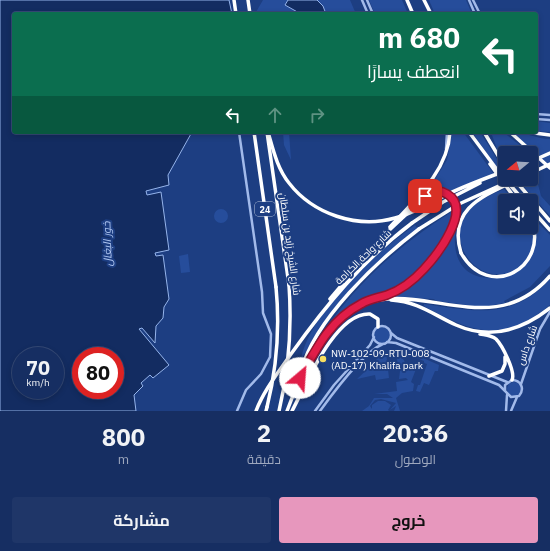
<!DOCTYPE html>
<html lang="ar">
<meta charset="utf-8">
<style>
:root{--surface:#162e62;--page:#1f3668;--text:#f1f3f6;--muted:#9ea8be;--line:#354a77;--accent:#e797bd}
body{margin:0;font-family:"IBM Plex Sans",Cairo,sans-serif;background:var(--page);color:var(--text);direction:rtl;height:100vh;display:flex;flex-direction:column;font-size:15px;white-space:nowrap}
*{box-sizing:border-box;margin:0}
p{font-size:13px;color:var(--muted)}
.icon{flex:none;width:22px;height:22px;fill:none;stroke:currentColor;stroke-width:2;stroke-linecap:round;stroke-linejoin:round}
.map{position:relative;height:411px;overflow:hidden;direction:ltr}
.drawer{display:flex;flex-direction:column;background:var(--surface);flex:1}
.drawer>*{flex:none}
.banner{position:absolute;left:12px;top:12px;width:526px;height:122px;border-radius:4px;box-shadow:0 2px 6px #0003,0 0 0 1px var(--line);direction:rtl;background:#0b6e4f;color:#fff;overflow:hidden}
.needle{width:26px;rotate:252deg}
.tools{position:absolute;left:498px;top:146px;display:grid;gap:8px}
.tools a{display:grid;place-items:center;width:40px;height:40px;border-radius:4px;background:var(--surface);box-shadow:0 2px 6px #0003,0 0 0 1px var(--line);font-size:20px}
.speed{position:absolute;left:12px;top:347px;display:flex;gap:8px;font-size:20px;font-weight:700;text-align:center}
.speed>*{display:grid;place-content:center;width:52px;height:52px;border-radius:50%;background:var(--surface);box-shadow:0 2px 6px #0003,0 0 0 1px var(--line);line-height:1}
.speed small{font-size:10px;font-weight:400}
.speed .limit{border:6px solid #d22;background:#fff;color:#111}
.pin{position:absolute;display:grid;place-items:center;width:34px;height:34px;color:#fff;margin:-17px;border-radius:8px;box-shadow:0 2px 6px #0006}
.me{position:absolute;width:44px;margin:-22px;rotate:27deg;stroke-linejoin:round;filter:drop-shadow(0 0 3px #0008)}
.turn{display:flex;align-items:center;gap:14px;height:84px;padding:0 12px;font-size:18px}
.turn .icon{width:52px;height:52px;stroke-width:2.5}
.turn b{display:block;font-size:28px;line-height:34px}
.lanes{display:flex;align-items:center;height:38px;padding:0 12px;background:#0003;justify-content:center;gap:20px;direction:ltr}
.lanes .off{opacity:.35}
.eta{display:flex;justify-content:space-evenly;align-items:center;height:68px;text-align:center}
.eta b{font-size:24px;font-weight:700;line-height:28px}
.cta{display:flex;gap:8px;margin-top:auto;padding:8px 12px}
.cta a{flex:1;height:46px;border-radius:4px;background:var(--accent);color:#111;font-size:16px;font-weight:700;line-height:46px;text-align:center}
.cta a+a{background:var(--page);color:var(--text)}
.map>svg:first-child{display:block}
.green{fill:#264d9b}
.water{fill:#132c61;stroke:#95b4eb;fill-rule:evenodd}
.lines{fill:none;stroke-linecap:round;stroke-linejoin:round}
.minor{stroke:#a2baea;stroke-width:2.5}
.highway{stroke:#fff;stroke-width:3.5}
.highway-bridge{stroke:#fff;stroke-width:3.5}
.route-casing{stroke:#92132f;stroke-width:10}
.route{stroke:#e11d48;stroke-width:7}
.poi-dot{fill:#f9df60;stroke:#1d3e82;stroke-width:1.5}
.labels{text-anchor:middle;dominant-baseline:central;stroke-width:4;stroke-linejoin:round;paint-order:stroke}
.shield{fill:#1d3e82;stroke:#bbc5da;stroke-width:1}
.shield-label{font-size:9px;font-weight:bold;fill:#fff}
.street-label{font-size:10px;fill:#fff;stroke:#1d3e82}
.poi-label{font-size:10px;fill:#fff;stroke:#1d3e82;text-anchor:start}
.water-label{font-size:11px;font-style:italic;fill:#aec5f1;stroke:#1d3e82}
</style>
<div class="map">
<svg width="550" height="411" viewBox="0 0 550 411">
<rect width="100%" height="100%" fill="#1d3e82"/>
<!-- green -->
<path class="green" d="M 263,0 L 288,0 L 285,5 L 301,14 L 256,14 L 256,12 Z
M 317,0 L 350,0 L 356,14 L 326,14 L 323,6 Z
M 369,0 L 402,0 L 408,14 L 375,14 Z
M 429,0 L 466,0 L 472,14 L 435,14 Z
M 536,121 L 550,123 L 550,132 L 536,131 Z
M 283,132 L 289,132 L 291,160 L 284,145 Z
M 452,132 L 463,132 L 494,174 L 450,191 L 442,188 L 434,188 L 432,189 L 432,184 L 447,160 Z
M 472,132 L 480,132 L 505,172 L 505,179 Z
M 488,132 L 503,132 L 530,153 L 505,153 L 505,162 L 497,149 L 492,135 Z
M 512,132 C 525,132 537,139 550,139 L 550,166 Z
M 531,157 L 541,196 L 550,206 L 550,216 L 517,179 L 531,179 Z
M 504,189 L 514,201 L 505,201 L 505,227 L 531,227 C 536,238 537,248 530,258 C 525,267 518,270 508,273 C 470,283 443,233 472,206 C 481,199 493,194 504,189 Z
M214 216a7 7 0 1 1 14 0a7 7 0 1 1-14 0Z
M 456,209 L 455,219 L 437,249 L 426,264 L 408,282 L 395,290 L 356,305 L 331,324 L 330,323 C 363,276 408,239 456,209 Z
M 532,217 L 550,235 L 550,266 L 530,287 L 504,301 L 505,303 L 482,307 L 436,301 L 434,299 L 389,297 C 422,280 440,253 457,222 C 438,308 550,285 532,217 Z
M 415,225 L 419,230 L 389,252 L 347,294 L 301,359 C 310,312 377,252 415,225 Z
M 188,254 L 190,272 L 181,273 L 179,256 Z
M 550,279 L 550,305 C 502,344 473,333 424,306 L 424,304 C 473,311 512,321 550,279 Z
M374 335a8 8 0 1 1 16 0a8 8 0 1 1-16 0Z
M 400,348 L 439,365 L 438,371 L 435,371 L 429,385 L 424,383 L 420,392 L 416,391 L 418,385 L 420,385 L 427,364 L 424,363 L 424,361 L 407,354 Z
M 383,350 L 386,352 L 389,378 L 376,380 L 375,375 L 357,379 L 377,360 L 375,358 Z
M 396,354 L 404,360 L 405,364 L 416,369 L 411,382 L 414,384 L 413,391 L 402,393 L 396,398 L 400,411 L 394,411 L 396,406 L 390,410 L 396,403 L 381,399 L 375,400 L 370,406 L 372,409 L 372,405 L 378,401 L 385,401 L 391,405 L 388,410 L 389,411 L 362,411 L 369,406 L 374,398 L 393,398 L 387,394 L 374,394 L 397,391 L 396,382 L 408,380 L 406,378 L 399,379 L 400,371 L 396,356 L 395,356 Z
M507 389a7 7 0 1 1 14 0a7 7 0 1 1-14 0Z"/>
<!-- water -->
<path class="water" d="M 0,0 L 229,0 L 232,14 L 14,14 L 14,132 L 192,132 L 168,175 L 169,185 L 146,191 L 147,195 L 161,192 L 169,250 L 155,253 L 156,256 L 163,255 L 169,299 L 164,307 L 163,318 L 156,326 L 155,343 L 142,328 L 139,329 L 169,365 L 153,378 L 150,375 L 141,383 L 143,386 L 134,395 L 136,411 L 0,411 ZM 21,356 L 55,356 L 55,390 L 21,390 ZM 81,356 L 115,356 L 115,390 L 81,390 Z
M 288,0 L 317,0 L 323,6 L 326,14 L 301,14 L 285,5 Z"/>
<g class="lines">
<!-- minor -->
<path class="minor" d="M 362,0 L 368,14
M 367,0 L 373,14
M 469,0 L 475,14
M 473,0 L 480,14
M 536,114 L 550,115
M 536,119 L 550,120
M 446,149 L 447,132
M373 335a9 9 0 1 1 18 0a9 9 0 1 1-18 0Z
M 391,333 L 397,338 L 507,382
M 387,342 L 396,343 L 499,385 L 511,397 L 519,396 C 525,389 521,380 512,380 L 505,385 L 505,391
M 521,384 L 540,329 L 550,312
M 237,411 L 246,390 L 261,374 L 270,357 L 271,334 L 263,313 L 262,292 L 239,132
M 315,411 L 334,385 L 370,345 L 374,337
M 320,411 C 333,393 363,352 383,344
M 506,411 L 507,395
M 511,411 L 517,397"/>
<!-- highway -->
<path class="highway" d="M 234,0 L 236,14
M 248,0 L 250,14
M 407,0 L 413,14
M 424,0 L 431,14
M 254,132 L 276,287
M 267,132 L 289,285
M 469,132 L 498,171 L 524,201
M 484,132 L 505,167
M 510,132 L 550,168
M 527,132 L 550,135
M 490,164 L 517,201
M 514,179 L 550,221
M 531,209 L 550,230
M 390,227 C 415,200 448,171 450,132
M 461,253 C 489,302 550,267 531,219
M 330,299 L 384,235
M 391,300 C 419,302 432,314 456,325 C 490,340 522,330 550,308
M 356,306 C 371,297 389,296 404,286 C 422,275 473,216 451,197 C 445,191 436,190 429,193 L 383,236
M 480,334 C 485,335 491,335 496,339 C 502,345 516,372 512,380
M 301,371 C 315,319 377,261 419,229
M 489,376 L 502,371 L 505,364 L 505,357
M 299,378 C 312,357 320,336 338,320 C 405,261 485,351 550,276
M 256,411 C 264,390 278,373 291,354 C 326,305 363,260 412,223
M 266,411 L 267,407
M 287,411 L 300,377
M 292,411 C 306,385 335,312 370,314 L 378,319 L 378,327"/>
<!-- highway-bridge -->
<path class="highway-bridge" d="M 268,132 C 273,149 277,168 289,183 C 313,214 357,229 395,218 C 414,213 431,203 448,194 C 467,185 486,178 505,171
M 532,161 L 550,153
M 531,173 L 550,164
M 412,223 L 443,202 L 480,183
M 419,229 L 459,204 L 514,179
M 461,253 C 447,207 486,195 519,179
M 267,407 C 277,367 280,328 276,287
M 279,411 C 289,369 292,328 289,285"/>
</g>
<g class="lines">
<defs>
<path id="route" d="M 300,378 C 316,349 330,320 361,304 C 369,299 378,298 387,295 C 401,290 414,280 424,269 C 437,255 473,209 447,194 C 440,190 432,191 425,196"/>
</defs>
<!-- route casing -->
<use href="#route" class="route-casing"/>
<!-- route -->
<use href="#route" class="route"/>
</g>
<!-- markers -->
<circle class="poi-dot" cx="323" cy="359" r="4"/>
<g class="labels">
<!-- shield labels -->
<rect class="shield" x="255" y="202" width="20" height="14" rx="3"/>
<g class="shield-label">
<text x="265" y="209">24</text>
</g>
<!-- street labels -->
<g class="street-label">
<text transform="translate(290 244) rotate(82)">شارع الشيخ زايد بن سلطان</text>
<text transform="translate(363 257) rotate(-44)">شارع واحة الكرامة</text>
<text transform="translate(527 345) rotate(-70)">شارع داس</text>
</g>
<!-- poi labels -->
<g class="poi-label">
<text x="331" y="353">NW-102-09-RTU-008<tspan x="331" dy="12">(AD-17) Khalifa park</tspan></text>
</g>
<!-- water labels -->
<g class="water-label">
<text transform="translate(107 244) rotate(-92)">خور البغال</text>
</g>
</g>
</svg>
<div class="tools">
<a><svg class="needle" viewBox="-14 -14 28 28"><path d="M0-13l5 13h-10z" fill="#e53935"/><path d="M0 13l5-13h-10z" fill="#9ea8be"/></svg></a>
<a><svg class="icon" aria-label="sound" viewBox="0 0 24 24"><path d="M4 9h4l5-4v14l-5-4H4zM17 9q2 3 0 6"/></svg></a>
</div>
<div class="speed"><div>70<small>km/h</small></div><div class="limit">80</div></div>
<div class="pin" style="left:425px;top:196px;background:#d93025"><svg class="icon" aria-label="arrive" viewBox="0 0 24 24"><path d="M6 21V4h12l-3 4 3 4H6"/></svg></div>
<svg class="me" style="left:300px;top:378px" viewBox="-20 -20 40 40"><circle r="19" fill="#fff"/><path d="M0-13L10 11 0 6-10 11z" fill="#e11d48"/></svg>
<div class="banner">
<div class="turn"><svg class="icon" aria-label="left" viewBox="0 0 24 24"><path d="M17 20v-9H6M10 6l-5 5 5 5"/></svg><div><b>680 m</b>انعطف يسارًا</div></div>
<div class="lanes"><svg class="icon" aria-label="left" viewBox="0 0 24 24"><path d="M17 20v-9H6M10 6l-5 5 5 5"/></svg><svg class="icon off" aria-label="ahead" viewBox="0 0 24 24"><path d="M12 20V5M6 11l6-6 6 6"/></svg><svg class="icon off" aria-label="right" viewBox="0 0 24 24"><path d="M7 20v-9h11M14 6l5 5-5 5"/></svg></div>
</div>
</div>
<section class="drawer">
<div class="eta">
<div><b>20:36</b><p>الوصول</p></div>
<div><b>2</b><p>دقيقة</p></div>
<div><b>800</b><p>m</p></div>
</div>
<div class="cta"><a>خروج</a><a>مشاركة</a></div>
</section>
